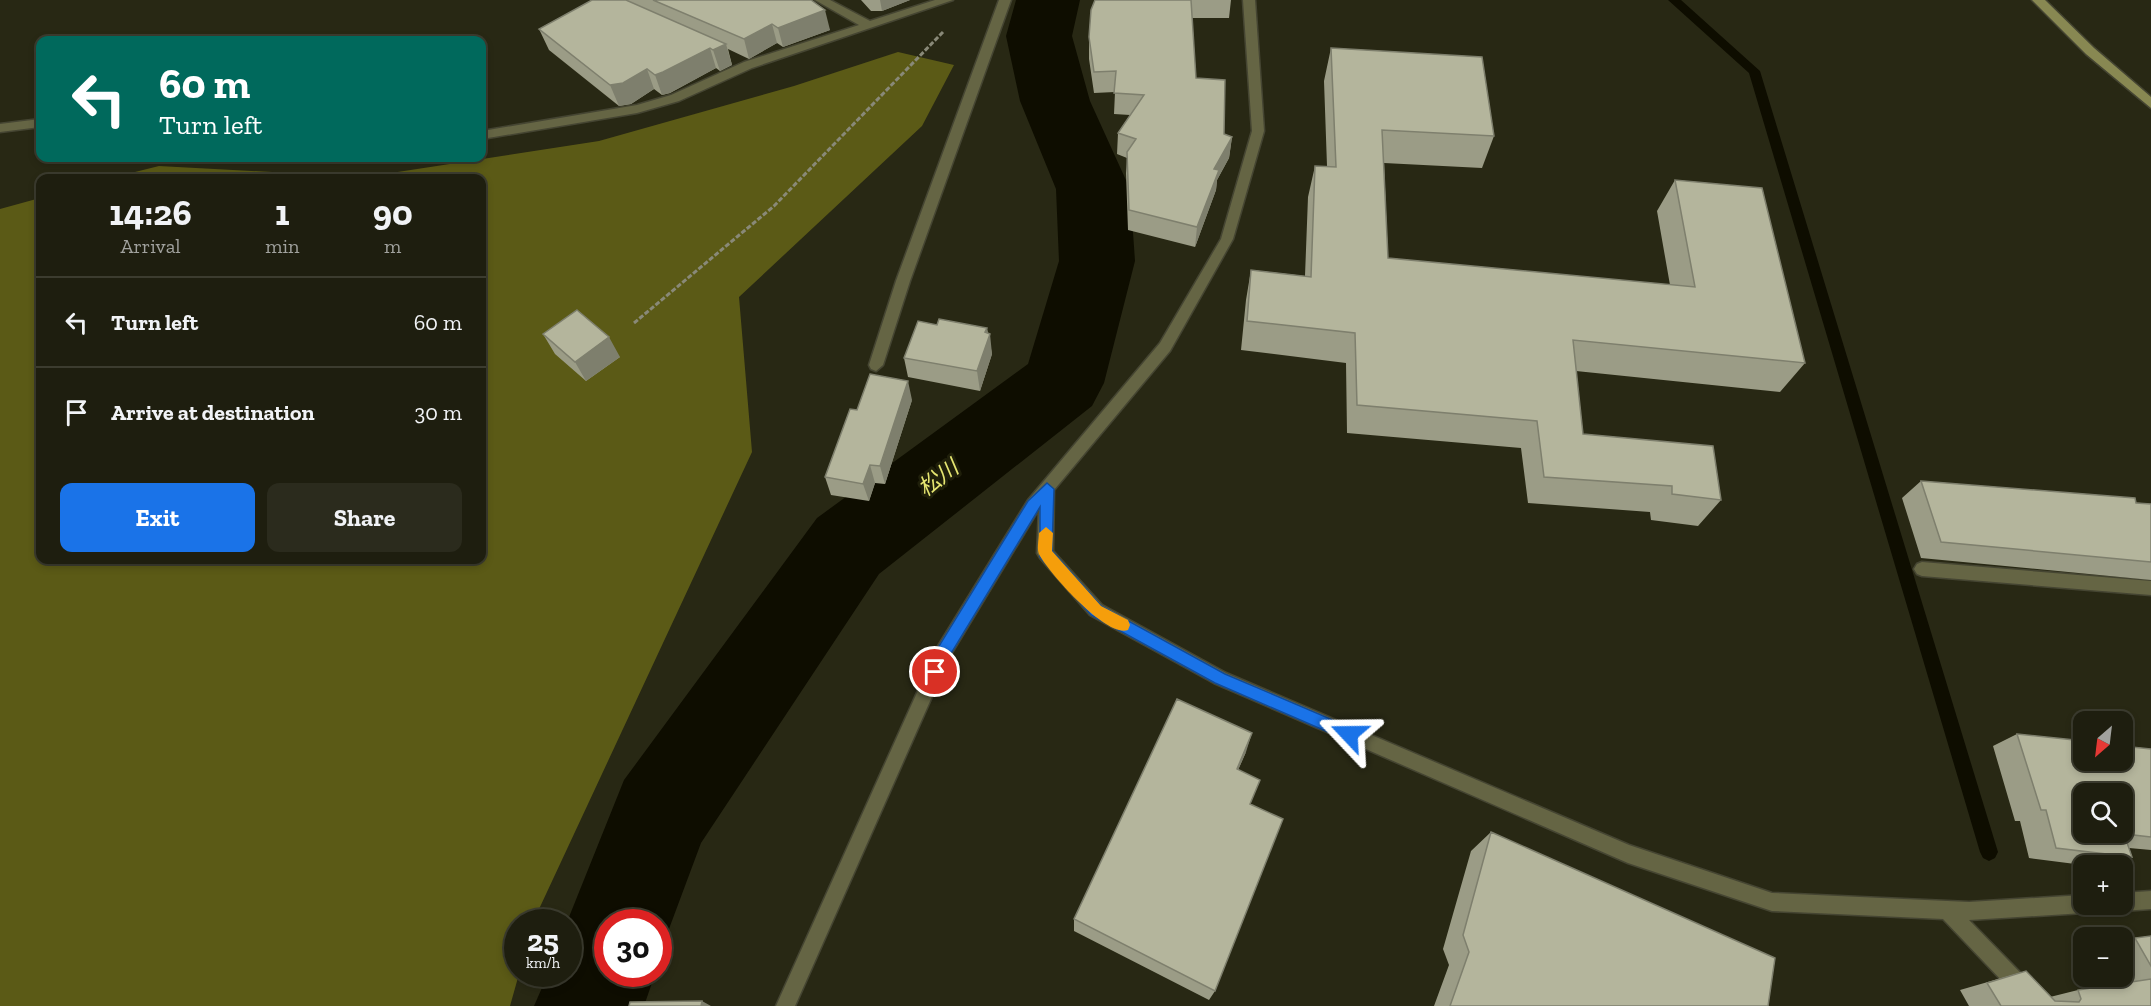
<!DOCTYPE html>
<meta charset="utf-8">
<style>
:root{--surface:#1e1e0f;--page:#2b2b1d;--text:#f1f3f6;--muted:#a1a29e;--line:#3c3c2f;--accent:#1a73e8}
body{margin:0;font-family:"Zilla Slab","Noto Sans JP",serif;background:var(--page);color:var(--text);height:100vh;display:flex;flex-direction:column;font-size:22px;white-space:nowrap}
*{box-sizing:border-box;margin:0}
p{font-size:20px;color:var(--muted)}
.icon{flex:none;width:33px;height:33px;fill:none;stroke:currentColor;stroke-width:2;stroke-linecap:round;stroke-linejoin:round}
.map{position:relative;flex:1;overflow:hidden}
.drawer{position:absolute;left:36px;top:174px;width:450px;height:390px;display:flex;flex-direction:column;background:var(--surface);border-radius:12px;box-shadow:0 3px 9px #0003,0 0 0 2px var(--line)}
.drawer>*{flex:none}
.banner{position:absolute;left:36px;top:36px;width:450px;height:126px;border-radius:12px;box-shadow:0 3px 9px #0003,0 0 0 2px var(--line);background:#00695c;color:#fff;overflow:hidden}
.needle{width:39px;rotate:208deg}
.buttons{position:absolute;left:2073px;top:711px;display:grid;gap:12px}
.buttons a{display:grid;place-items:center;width:60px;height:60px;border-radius:12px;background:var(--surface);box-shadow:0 3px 9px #0003,0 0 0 2px var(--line);font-size:30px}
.speed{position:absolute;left:504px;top:909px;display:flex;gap:12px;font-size:30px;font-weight:700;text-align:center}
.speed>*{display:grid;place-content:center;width:78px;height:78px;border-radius:50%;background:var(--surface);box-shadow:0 3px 9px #0003,0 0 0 2px var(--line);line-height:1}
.speed small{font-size:15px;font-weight:400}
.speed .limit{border:9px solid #d22;background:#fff;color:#111}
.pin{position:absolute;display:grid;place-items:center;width:51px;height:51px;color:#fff;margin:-26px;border:3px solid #fff;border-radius:50%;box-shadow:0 2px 6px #0007}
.me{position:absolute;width:66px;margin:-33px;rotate:293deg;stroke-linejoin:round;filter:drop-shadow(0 0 4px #0008)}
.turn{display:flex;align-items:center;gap:21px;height:126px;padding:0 24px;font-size:27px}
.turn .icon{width:78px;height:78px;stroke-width:2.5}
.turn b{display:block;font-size:42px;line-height:51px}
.eta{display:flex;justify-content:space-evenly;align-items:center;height:102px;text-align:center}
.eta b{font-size:36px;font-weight:700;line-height:42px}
.primary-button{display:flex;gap:12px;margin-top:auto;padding:12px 24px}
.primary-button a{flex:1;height:69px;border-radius:12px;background:var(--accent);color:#fff;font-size:24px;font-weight:700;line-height:69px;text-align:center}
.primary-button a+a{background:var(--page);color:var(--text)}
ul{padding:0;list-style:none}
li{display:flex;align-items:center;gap:18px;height:90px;padding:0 24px;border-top:2px solid var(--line)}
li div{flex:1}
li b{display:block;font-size:22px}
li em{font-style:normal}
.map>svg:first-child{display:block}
.forest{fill:#5b5a16}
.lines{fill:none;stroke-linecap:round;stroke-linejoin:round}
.stream{fill:#0e0d00;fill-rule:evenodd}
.river{fill:#0e0d00;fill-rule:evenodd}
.service-casing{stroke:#454532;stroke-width:3}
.minor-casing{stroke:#454532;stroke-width:3}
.secondary-casing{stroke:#454532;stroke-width:3}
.path{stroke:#898978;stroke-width:3;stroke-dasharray:5 2;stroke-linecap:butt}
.service{fill:#656544;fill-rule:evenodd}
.minor{fill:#656544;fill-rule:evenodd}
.secondary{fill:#888852;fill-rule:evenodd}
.wall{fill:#9b9c86}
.shaded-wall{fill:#7e7f6d}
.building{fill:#b4b59c;stroke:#7e7f6d;stroke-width:1.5;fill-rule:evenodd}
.route{fill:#1a73e8;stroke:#114b97;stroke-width:1.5}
.slow{fill:#f59e0b}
.labels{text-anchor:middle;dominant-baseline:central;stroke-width:6;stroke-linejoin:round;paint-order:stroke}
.water-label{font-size:22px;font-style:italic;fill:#e6e671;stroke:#1f1f0a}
</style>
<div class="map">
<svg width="2151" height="1006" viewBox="0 0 2151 1006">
<rect width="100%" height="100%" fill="#282814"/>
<!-- forest -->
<path class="forest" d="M 898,52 L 954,65 L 922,126 L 739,297 L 752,452 L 533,922 L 518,922 L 519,974 L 510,1006 L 0,1006 L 0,209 L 40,198 L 40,560 L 482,560 L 482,178 L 111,178 L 159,166 L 365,177 L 599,141 L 794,86 Z"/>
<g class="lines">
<!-- stream -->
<path class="stream" d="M 1668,0 L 1681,0 L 1760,71 L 1998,852 L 1995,858 L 1989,861 L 1983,858 L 1980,852 L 1749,73 Z"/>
<!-- river -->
<path class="river" d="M 1016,0 L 1080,0 L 1072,36 L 1090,101 L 1130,189 L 1135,261 L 1104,383 L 1092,406 L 879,574 L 701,843 L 660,953 L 658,965 L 658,922 L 608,922 L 608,974 L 655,974 L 644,1006 L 534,1006 L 548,974 L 568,974 L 567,922 L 624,780 L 817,518 L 1028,364 L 1059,261 L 1056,189 L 1020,101 L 1006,36 Z"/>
<defs>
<path id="service" d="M 999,0 L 1011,0 L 910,281 L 883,365 L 876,371 L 871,369 L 869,365 L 896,281 Z"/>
<path id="minor" d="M 815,0 L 830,0 L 870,21 L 935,0 L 953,0 L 752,68 L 679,101 L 637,113 L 482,139 L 482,131 L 637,105 L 671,95 L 744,62 L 859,25 Z
M 1243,0 L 1255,0 L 1264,131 L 1233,239 L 1170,351 L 1054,490 L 1053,551 L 1102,605 L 1226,673 L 1629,845 L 1772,893 L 1969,902 L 2084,895 L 2084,904 L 2093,904 L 2090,910 L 2084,913 L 1969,920 L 2046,999 L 2048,1006 L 2026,1006 L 1943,919 L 1772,911 L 1628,863 L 1214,683 L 1090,615 L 1040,558 L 1037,553 L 1039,509 L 950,656 L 795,1006 L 776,1006 L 938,646 L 1028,500 L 1160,343 L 1221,239 L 1252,131 Z
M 40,119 L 40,127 L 0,132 L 0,124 Z
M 1922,562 L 2151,581 L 2151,595 L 1922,576 L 1917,574 L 1914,569 L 1917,564 Z
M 2151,891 L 2151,909 L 2122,911 L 2116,908 L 2114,904 L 2122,904 L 2122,893 Z"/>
<path id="secondary" d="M 2032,0 L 2045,0 L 2094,48 L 2151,97 L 2151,108 L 2086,54 Z"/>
</defs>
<!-- service casing -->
<use href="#service" class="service-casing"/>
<!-- minor casing -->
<use href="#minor" class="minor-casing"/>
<!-- secondary casing -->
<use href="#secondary" class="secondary-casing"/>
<!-- path -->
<path class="path" d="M 634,323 L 774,206 L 943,32"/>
<!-- service -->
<use href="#service" class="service"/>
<!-- minor -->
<use href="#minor" class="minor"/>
<!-- secondary -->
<use href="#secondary" class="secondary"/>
</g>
<!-- wall -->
<path class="wall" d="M 592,0 L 811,0 L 830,30 L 783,47 L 777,43 L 749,59 L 728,49 L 732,65 L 720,71 L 716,68 L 670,93 L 662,95 L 654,89 L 631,104 L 619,106 L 549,50 L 539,29 Z
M 861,0 L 910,0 L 882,11 L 871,11 Z
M 1095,0 L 1231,0 L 1229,18 L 1192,18 L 1196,78 L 1224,134 L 1232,137 L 1229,158 L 1217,180 L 1216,190 L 1195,247 L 1128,230 L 1126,173 L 1127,158 L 1117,154 L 1118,133 L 1130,115 L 1114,114 L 1115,92 L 1094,93 L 1089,59 L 1089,37 Z
M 1331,48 L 1494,136 L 1482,168 L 1384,163 L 1388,258 L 1670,285 L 1657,211 L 1675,180 L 1805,363 L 1780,392 L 1576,371 L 1583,434 L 1721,500 L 1698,526 L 1651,520 L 1650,512 L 1528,503 L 1521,448 L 1347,433 L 1346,363 L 1241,350 L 1246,300 L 1251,270 L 1305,276 L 1308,197 L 1315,166 L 1327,166 L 1324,81 Z
M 937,325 L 987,328 L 992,354 L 980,391 L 908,377 L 904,358 Z
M 543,334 L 620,357 L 586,381 L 555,354 Z
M 912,400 L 885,484 L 875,483 L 869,501 L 831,495 L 825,477 Z
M 1921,481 L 2151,504 L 2151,580 L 1921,558 L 1902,498 Z
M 2017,734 L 2151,749 L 2151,850 L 2129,848 L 2132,857 L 2107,866 L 2091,866 L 2029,858 L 2020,821 L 2015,821 L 1993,746 Z
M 1246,752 L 1238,770 L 1250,804 L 1215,991 L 1209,1000 L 1074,931 L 1074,919 Z
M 1491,832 L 1768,1006 L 1434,1006 L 1449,965 L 1443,949 L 1471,851 Z
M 2151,936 L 2151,1006 L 1969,1006 L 1960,990 L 2026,971 L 2050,997 L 2078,990 L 2124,984 L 2120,976 L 2122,976 L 2122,941 L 2135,938 Z"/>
<!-- shaded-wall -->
<path class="shaded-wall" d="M 880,0 L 910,0 L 882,11 Z
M 825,10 L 830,30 L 783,47 L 778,28 Z
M 772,24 L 777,43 L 749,59 L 744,39 Z
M 726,44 L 732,65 L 720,71 L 713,50 Z
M 710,48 L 716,68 L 670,93 L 662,95 L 655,75 Z
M 647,69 L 654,89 L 631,104 L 619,106 L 610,85 Z
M 1232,137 L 1229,158 L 1217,180 L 1216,190 L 1195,247 L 1197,227 L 1214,169 Z
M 987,328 L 988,341 L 990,334 L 992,354 L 980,391 L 977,371 L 985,332 Z
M 609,337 L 620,357 L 586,381 L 575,362 Z
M 908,381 L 912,400 L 885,484 L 880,466 Z
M 870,465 L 875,483 L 869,501 L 863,484 Z
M 1252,733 L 1246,752 L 1231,786 L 1237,769 Z
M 702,1001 L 711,1006 L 701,1006 Z"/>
<!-- building -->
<path class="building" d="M 592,0 L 626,0 L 726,44 L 713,50 L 710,48 L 663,72 L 655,75 L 647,69 L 623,83 L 610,85 L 539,29 Z
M 653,0 L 811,0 L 825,10 L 778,28 L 772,24 L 744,39 Z
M 1095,0 L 1191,0 L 1196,78 L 1225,80 L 1224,134 L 1232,137 L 1214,169 L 1219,170 L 1197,227 L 1129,210 L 1127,152 L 1136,139 L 1118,133 L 1144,95 L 1114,93 L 1116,71 L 1094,72 L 1089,37 L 1091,10 Z
M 1331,48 L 1482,57 L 1494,136 L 1382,130 L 1388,258 L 1695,287 L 1675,180 L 1762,188 L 1805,363 L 1573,340 L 1583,434 L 1713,446 L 1721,500 L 1672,494 L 1672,486 L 1544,477 L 1537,421 L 1357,405 L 1355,333 L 1247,321 L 1251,270 L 1311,277 L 1315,166 L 1336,167 Z
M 577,310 L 609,337 L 575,362 L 543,334 Z
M 939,319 L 987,328 L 985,332 L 990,334 L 977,371 L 904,358 L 918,321 L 937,325 Z
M 870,374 L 908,381 L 880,466 L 870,465 L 863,484 L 825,477 L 850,409 L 857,410 Z
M 1921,481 L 2135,498 L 2136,503 L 2151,504 L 2151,562 L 1941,542 Z
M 1177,699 L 1252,733 L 1237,769 L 1260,780 L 1250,804 L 1283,819 L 1215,991 L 1074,919 Z
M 2017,734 L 2084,741 L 2084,760 L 2122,760 L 2122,746 L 2151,749 L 2151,837 L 2124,834 L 2132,857 L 2056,848 L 2046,810 L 2041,810 ZM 2084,794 L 2122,794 L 2122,832 L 2084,832 Z
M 1491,832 L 1775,958 L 1768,1006 L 1450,1006 L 1469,952 L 1463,935 Z
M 2151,936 L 2151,966 L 2135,938 Z
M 2026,971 L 2055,1001 L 2079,1002 L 2081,999 L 2078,990 L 2151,979 L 2151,1006 L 2001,1006 L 1987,983 Z
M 702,1001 L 701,1006 L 629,1006 L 630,1002 Z"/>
<!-- route -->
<path class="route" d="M 1047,483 L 1054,489 L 1052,551 L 1101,606 L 1225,674 L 1354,729 L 1357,734 L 1354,739 L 1349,741 L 1344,739 L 1215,683 L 1091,615 L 1040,557 L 1040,507 L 950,655 L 940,676 L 930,676 L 928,672 L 939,646 L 1028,501 Z"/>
<!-- slow -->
<path class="slow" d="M 1046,527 L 1053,533 L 1052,551 L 1101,606 L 1128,620 L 1130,625 L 1128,630 C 1107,638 1051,575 1040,556 C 1036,550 1039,540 1039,533 Z"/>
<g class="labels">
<!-- water labels -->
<g class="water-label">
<text transform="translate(938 478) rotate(-37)">松川</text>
</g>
</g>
</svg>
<div class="buttons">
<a><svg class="needle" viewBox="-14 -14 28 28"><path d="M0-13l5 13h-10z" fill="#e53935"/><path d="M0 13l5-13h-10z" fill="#a1a29e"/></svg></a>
<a><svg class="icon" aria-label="search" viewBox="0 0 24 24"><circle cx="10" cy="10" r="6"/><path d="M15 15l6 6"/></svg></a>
<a>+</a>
<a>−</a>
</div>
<div class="speed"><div>25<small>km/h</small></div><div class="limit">30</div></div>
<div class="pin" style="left:935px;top:672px;background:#d93025"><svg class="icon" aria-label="arrive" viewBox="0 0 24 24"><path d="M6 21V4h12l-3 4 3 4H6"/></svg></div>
<svg class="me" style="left:1349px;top:734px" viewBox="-20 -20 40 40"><path d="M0-17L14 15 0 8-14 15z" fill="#1a73e8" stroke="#fff" stroke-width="4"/></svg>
<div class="banner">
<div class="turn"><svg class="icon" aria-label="left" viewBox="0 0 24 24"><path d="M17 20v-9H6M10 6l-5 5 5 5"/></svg><div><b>60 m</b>Turn left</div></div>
</div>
<section class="drawer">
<div class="eta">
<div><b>14:26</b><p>Arrival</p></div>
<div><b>1</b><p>min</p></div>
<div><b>90</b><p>m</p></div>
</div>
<ul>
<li><svg class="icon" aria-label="left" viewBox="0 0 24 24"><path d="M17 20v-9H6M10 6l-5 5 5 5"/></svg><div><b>Turn left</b></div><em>60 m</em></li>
<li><svg class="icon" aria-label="arrive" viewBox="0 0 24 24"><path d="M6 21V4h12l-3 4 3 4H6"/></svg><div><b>Arrive at destination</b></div><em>30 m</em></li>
</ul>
<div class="primary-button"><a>Exit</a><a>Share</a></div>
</section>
</div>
